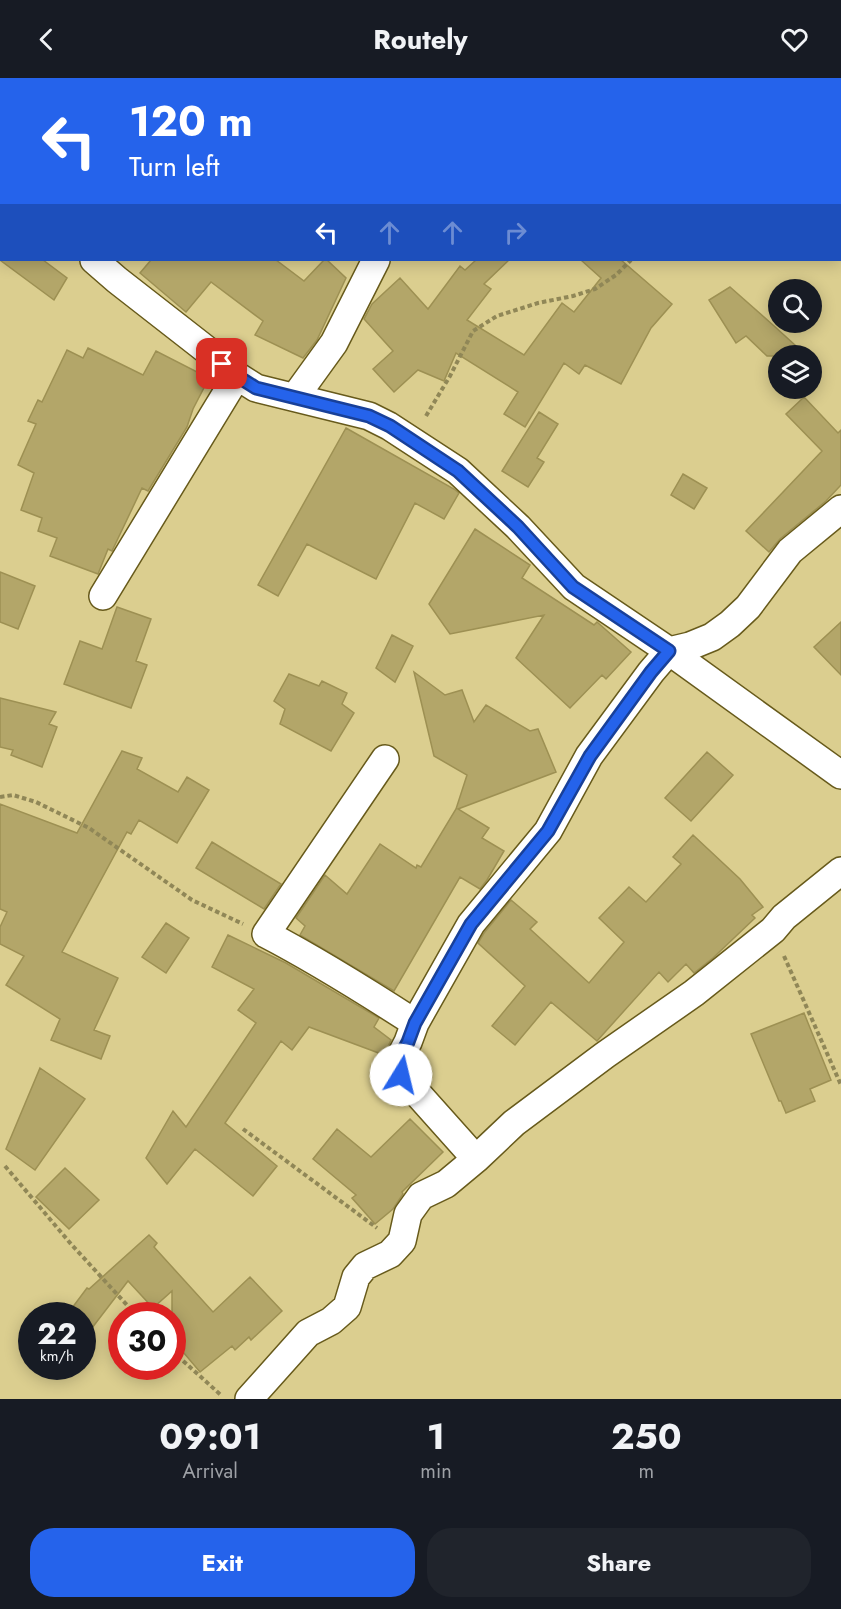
<!DOCTYPE html>
<style>
:root{--surface:#171b24;--page:#20242c;--text:#f1f3f6;--muted:#9ea1a6;--accent:#2563eb}
body{margin:0;font-family:Jost,sans-serif;background:var(--page);color:var(--text);height:100vh;display:flex;flex-direction:column;font-size:22px;white-space:nowrap}
*{box-sizing:border-box;margin:0}
p{font-size:20px;color:var(--muted)}
.icon{flex:none;width:33px;height:33px;fill:none;stroke:currentColor;stroke-width:2;stroke-linecap:round;stroke-linejoin:round}
.map{position:relative;height:1321px;overflow:hidden}
.details{display:flex;flex-direction:column;background:var(--surface);flex:1}
.details>*{flex:none}
.top-card{position:absolute;left:0px;top:0px;width:842px;height:183px;box-shadow:0 3px 15px #0003;background:#2563eb;color:#fff;overflow:hidden}
.buttons{position:absolute;left:768px;top:201px;display:grid;gap:12px}
.buttons a{display:grid;place-items:center;width:54px;height:54px;border-radius:50%;background:var(--surface);box-shadow:0 3px 15px #0003;font-size:30px}
.speed{position:absolute;left:18px;top:1224px;display:flex;gap:12px;font-size:30px;font-weight:700;text-align:center}
.speed>*{display:grid;place-content:center;width:78px;height:78px;border-radius:50%;background:var(--surface);box-shadow:0 3px 15px #0003;line-height:1}
.speed small{font-size:15px;font-weight:400}
.speed .limit{border:9px solid #d22;background:#fff;color:#111}
.pin{position:absolute;display:grid;place-items:center;width:51px;height:51px;color:#fff;margin:-26px;border-radius:12px;box-shadow:0 3px 9px #0006}
.me{position:absolute;width:66px;margin:-33px;rotate:9deg;stroke-linejoin:round;filter:drop-shadow(0 0 4px #0008)}
.turn{display:flex;align-items:center;gap:21px;height:126px;padding:0 30px;font-size:27px}
.turn .icon{width:78px;height:78px;stroke-width:2.5}
.turn b{display:block;font-size:42px;line-height:51px}
.lanes{display:flex;align-items:center;height:57px;padding:0 30px;background:#0003;justify-content:center;gap:30px;direction:ltr}
.lanes .off{opacity:.35}
.eta{display:flex;justify-content:space-evenly;align-items:center;height:102px;text-align:center}
.eta b{font-size:36px;font-weight:700;line-height:42px}
.cta{display:flex;gap:12px;margin-top:auto;padding:12px 30px}
.cta a{flex:1;height:69px;border-radius:24px;background:var(--accent);color:#fff;font-size:24px;font-weight:700;line-height:69px;text-align:center}
.cta a+a{background:var(--page);color:var(--text)}
header{display:flex;justify-content:space-between;align-items:center;height:78px;padding:0 30px;background:var(--surface);font-size:27px;font-weight:700}
.map>svg:first-child{display:block}
.building{fill:#b3a669;stroke:#9d9053;stroke-width:1.5}
.lines{fill:none;stroke-linecap:round;stroke-linejoin:round}
.street-casing{stroke:#675a1b;stroke-width:30}
.path{stroke:#908757;stroke-width:4;stroke-dasharray:4.5 3;stroke-linecap:butt}
.street{stroke:#fff;stroke-width:27}
.route-casing{stroke:#184099;stroke-width:15}
.route{stroke:#2563eb;stroke-width:10}
</style>
<header><svg class="icon" aria-label="back" viewBox="0 0 24 24"><path d="M15 5l-7 7 7 7"/></svg>Routely<svg class="icon" aria-label="heart" viewBox="0 0 24 24"><path d="M12 20l-8-8c-3-5 5-10 8-4 3-6 11-1 8 4z"/></svg></header>
<div class="map">
<svg width="841" height="1321" viewBox="0 0 841 1321">
<rect width="100%" height="100%" fill="#dbce8f"/>
<!-- building -->
<path class="building" d="M 0,182 L 43,182 L 67,200 L 54,222 Z
M 151,182 L 276,182 L 304,203 L 324,182 L 327,182 L 346,200 L 317,262 L 303,280 L 255,257 L 263,243 L 211,204 L 186,234 L 140,195 Z
M 476,182 L 509,182 L 484,206 L 491,211 L 467,242 L 524,277 L 562,225 L 574,234 L 601,200 L 581,182 L 621,182 L 672,226 L 651,250 L 621,306 L 585,287 L 579,296 L 564,285 L 525,349 L 504,336 L 518,314 L 456,275 L 444,303 L 418,292 L 394,314 L 373,291 L 393,273 L 364,241 L 372,226 L 400,200 L 428,231 L 460,188 L 465,192 Z
M 730,209 L 773,247 L 807,278 L 767,278 L 746,258 L 736,265 L 709,222 Z
M 88,270 L 143,297 L 156,273 L 209,300 L 193,331 L 187,349 L 148,413 L 142,410 L 112,473 L 108,471 L 98,496 L 50,478 L 57,460 L 38,453 L 42,440 L 21,432 L 34,395 L 18,387 L 36,346 L 28,343 L 38,322 L 42,324 L 67,272 L 83,280 Z
M 804,319 L 838,355 L 841,352 L 841,407 L 826,423 L 780,461 L 769,474 L 746,453 L 822,373 L 786,336 Z
M 539,334 L 558,346 L 537,380 L 544,384 L 528,409 L 502,393 Z
M 346,350 L 454,411 L 459,415 L 444,441 L 415,425 L 376,501 L 307,466 L 278,518 L 258,507 Z
M 683,396 L 707,410 L 694,431 L 671,417 Z
M 475,451 L 530,487 L 522,500 L 594,547 L 597,544 L 631,574 L 606,601 L 602,597 L 570,630 L 516,580 L 544,537 L 450,556 L 429,526 Z
M 0,494 L 35,508 L 18,551 L 0,544 Z
M 117,529 L 151,541 L 136,583 L 147,587 L 131,630 L 64,606 L 80,563 L 102,571 Z
M 841,544 L 841,597 L 814,569 Z
M 392,557 L 413,568 L 395,604 L 376,590 Z
M 414,594 L 445,617 L 462,612 L 474,644 L 486,627 L 530,653 L 538,651 L 556,694 L 458,731 L 489,750 L 482,760 L 504,773 L 487,802 L 480,811 L 460,799 L 394,913 L 300,857 L 305,848 L 296,840 L 325,797 L 347,816 L 380,766 L 416,790 L 417,787 L 421,789 L 456,731 L 467,697 L 434,678 Z
M 289,596 L 319,608 L 322,603 L 347,615 L 342,626 L 354,635 L 331,673 L 280,646 L 285,631 L 274,623 Z
M 0,620 L 56,634 L 49,646 L 57,649 L 42,689 L 11,677 L 13,672 L 0,669 Z
M 122,673 L 142,680 L 137,691 L 178,714 L 187,699 L 209,712 L 177,765 L 139,742 L 131,756 L 127,754 L 62,874 L 118,900 L 94,952 L 110,958 L 101,981 L 51,962 L 60,941 L 6,907 L 24,878 L 0,866 L 0,849 L 7,834 L 0,831 L 0,726 L 77,755 Z
M 707,674 L 733,697 L 691,743 L 665,720 Z
M 693,757 L 740,801 L 763,829 L 752,837 L 755,840 L 713,880 L 694,895 L 686,886 L 668,904 L 659,894 L 597,963 L 551,924 L 515,967 L 492,948 L 525,908 L 478,865 L 484,855 L 511,822 L 537,844 L 530,851 L 589,905 L 624,864 L 599,840 L 629,809 L 646,824 L 681,786 L 673,779 Z
M 212,764 L 281,806 L 264,831 L 196,790 Z
M 166,845 L 189,860 L 166,895 L 142,879 Z
M 228,857 L 286,885 L 379,940 L 374,949 L 391,962 L 384,977 L 309,949 L 292,972 L 281,963 L 225,1045 L 277,1088 L 253,1118 L 195,1071 L 167,1106 L 146,1080 L 173,1033 L 186,1049 L 256,945 L 238,932 L 254,911 L 212,889 Z
M 804,935 L 831,1002 L 810,1011 L 815,1023 L 786,1035 L 781,1023 L 779,1023 L 751,956 Z
M 40,990 L 85,1021 L 35,1092 L 6,1071 Z
M 410,1041 L 443,1074 L 402,1114 L 403,1116 L 393,1131 L 375,1146 L 352,1120 L 356,1117 L 313,1081 L 337,1051 L 371,1079 Z
M 65,1090 L 99,1122 L 69,1151 L 36,1119 Z
M 149,1157 L 157,1165 L 154,1169 L 213,1234 L 250,1199 L 282,1233 L 251,1262 L 249,1259 L 235,1272 L 232,1268 L 200,1294 L 172,1261 L 172,1213 L 153,1230 L 128,1203 L 82,1263 L 82,1238 L 66,1238 L 87,1210 L 89,1211 Z"/>
<g class="lines">
<defs>
<path id="street" d="M 127,2 L 128,0
M 512,2 L 513,0
M 0,79 L 2,80
M 94,182 L 117,202 L 208,273 L 237,298 L 256,310 L 369,338 L 389,348 L 458,393 L 518,449 L 574,509 L 669,573 L 841,697
M 295,319 L 334,265 L 376,182
M 103,518 L 237,298
M 385,681 L 266,856 C 318,883 367,914 415,945
M 476,1081 L 401,997 L 399,984 L 400,979 L 408,964 L 415,945 L 471,846 L 548,753 L 589,678 L 651,594 L 669,573 L 690,568 L 712,559 L 730,546 L 748,529 L 790,473 L 841,431
M 249,1321 L 308,1255 L 331,1243 L 347,1229 L 356,1199 L 365,1188 L 390,1176 L 402,1163 L 408,1136 L 421,1118 L 446,1106 L 476,1081 L 514,1045 L 605,977 L 694,915 L 773,852 L 784,839 L 841,793"/>
</defs>
<!-- street casing -->
<use href="#street" class="street-casing"/>
<!-- path -->
<path class="path" d="M 426,338 L 450,298 L 473,253 L 497,238 L 538,225 L 573,218 L 595,211 L 616,197 L 631,182
M 0,719 L 13,717 L 36,724 L 89,750 L 192,822 L 243,846
M 784,878 L 841,1007
M 243,1051 L 377,1150
M 5,1088 L 71,1166 L 137,1238
M 172,1273 L 222,1318"/>
<!-- street -->
<use href="#street" class="street"/>
</g>
<g class="lines">
<defs>
<path id="route" d="M 222,286 L 237,298 L 256,310 L 369,338 L 390,348 L 458,393 L 518,449 L 573,509 L 669,573 L 651,594 L 590,678 L 548,753 L 471,846 L 415,945 L 408,964 L 400,979 L 399,984 L 401,997"/>
</defs>
<!-- route casing -->
<use href="#route" class="route-casing"/>
<!-- route -->
<use href="#route" class="route"/>
</g>
</svg>
<div class="buttons">
<a><svg class="icon" aria-label="search" viewBox="0 0 24 24"><circle cx="10" cy="10" r="6"/><path d="M15 15l6 6"/></svg></a>
<a><svg class="icon" aria-label="layers" viewBox="0 0 24 24"><path d="M12 4l9 5-9 5-9-5zM3 14l9 5 9-5"/></svg></a>
</div>
<div class="speed"><div>22<small>km/h</small></div><div class="limit">30</div></div>
<div class="pin" style="left:222px;top:286px;background:#d93025"><svg class="icon" aria-label="arrive" viewBox="0 0 24 24"><path d="M6 21V4h12l-3 4 3 4H6"/></svg></div>
<svg class="me" style="left:401px;top:997px" viewBox="-20 -20 40 40"><circle r="19" fill="#fff"/><path d="M0-13L10 11 0 6-10 11z" fill="#2563eb"/></svg>
<div class="top-card">
<div class="turn"><svg class="icon" aria-label="left" viewBox="0 0 24 24"><path d="M17 20v-9H6M10 6l-5 5 5 5"/></svg><div><b>120 m</b>Turn left</div></div>
<div class="lanes"><svg class="icon" aria-label="left" viewBox="0 0 24 24"><path d="M17 20v-9H6M10 6l-5 5 5 5"/></svg><svg class="icon off" aria-label="ahead" viewBox="0 0 24 24"><path d="M12 20V5M6 11l6-6 6 6"/></svg><svg class="icon off" aria-label="ahead" viewBox="0 0 24 24"><path d="M12 20V5M6 11l6-6 6 6"/></svg><svg class="icon off" aria-label="right" viewBox="0 0 24 24"><path d="M7 20v-9h11M14 6l5 5-5 5"/></svg></div>
</div>
</div>
<section class="details">
<div class="eta">
<div><b>09:01</b><p>Arrival</p></div>
<div><b>1</b><p>min</p></div>
<div><b>250</b><p>m</p></div>
</div>
<div class="cta"><a>Exit</a><a>Share</a></div>
</section>
